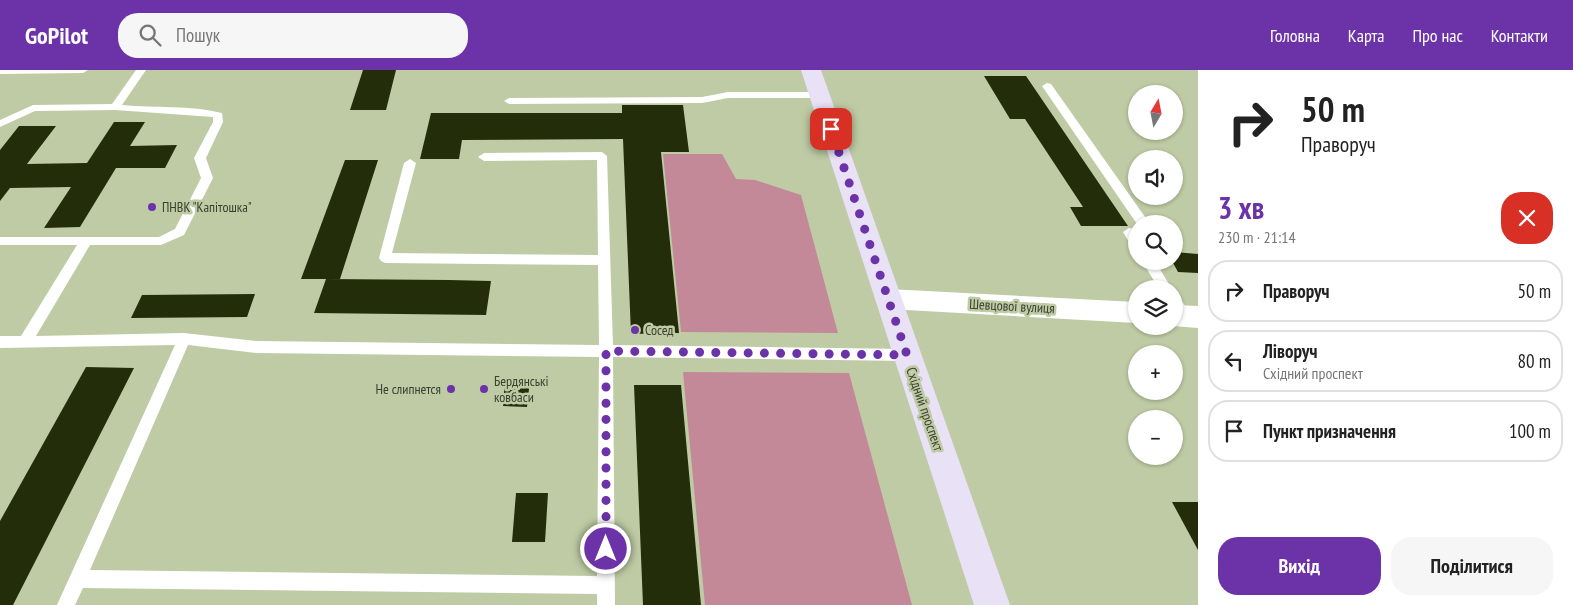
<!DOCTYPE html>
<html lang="uk">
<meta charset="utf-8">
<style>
:root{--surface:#fff;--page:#f6f6f6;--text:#222;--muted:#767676;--line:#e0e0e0;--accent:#6c32a8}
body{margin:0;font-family:"PT Sans Narrow",sans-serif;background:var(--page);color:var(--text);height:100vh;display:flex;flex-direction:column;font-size:19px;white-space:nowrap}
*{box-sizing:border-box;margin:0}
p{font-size:16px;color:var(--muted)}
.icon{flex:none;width:28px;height:28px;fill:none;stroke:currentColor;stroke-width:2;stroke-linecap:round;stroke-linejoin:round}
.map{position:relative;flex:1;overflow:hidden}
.drawer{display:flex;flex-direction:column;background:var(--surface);width:375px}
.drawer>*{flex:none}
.hud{background:#fff;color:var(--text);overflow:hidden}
.needle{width:32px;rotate:10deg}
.controls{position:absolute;left:1128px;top:15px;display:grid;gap:10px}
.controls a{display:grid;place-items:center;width:55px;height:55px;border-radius:50%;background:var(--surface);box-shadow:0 1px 4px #0004;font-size:25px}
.pin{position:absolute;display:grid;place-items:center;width:42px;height:42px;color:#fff;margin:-21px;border-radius:10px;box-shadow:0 2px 8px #0006}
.me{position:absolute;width:55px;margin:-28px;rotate:0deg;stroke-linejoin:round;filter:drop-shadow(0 0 4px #0008)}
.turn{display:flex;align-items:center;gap:18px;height:105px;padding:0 20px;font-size:22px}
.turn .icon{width:65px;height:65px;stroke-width:2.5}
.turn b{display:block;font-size:35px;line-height:42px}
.round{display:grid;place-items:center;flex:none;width:52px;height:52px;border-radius:20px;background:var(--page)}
.head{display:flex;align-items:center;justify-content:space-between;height:85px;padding:0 20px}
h1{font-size:30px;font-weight:700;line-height:38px;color:var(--accent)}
.action{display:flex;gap:10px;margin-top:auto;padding:10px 20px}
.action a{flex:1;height:58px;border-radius:20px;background:var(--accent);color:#fff;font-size:20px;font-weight:700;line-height:58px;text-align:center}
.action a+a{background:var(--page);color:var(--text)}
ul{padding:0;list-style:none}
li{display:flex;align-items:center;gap:15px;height:62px;margin:0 10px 8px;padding:0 10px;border:2px solid var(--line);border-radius:20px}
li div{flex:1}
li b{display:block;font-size:19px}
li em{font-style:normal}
header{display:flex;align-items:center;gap:30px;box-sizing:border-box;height:70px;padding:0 25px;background:var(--accent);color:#fff}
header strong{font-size:24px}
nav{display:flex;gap:28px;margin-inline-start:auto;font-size:18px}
.search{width:350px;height:45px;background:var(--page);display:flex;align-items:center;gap:12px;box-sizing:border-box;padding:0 18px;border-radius:20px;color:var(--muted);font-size:19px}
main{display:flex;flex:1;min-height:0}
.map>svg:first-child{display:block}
.green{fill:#c38998}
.building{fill:#242d0a}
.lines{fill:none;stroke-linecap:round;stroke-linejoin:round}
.service{fill:#fff;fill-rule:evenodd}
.minor{fill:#fff;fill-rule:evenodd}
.secondary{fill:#e9e1f5;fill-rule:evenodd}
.route{stroke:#6c32a8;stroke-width:9;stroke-dasharray:0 16.2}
.poi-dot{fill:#6c32a8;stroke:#becba4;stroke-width:2}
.labels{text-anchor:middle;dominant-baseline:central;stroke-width:5;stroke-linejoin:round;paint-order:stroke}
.poi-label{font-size:14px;fill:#3a3f2f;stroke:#becba4;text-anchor:start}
.street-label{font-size:14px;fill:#3a3f2f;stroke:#becba4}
</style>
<header>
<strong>GoPilot</strong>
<div class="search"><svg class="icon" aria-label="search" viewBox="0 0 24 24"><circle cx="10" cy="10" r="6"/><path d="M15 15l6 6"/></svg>Пошук</div>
<nav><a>Головна</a><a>Карта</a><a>Про нас</a><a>Контакти</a></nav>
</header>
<main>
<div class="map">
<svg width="1198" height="535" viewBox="0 0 1198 535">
<rect width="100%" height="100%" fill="#becba4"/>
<!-- green -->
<path class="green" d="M 663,84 L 722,84 L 736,109 L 755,110 L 801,125 L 838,263 L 681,262 Z
M 683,302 L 849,303 L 912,535 L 705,535 Z"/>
<!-- building -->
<path class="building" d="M 363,0 L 396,0 L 386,40 L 350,40 Z
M 984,6 L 1026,6 L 1128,156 L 1081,156 L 1070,137 L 1083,137 L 1025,49 L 1010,49 Z
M 622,35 L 683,35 L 689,82 L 661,82 L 679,263 L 631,264 L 623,69 L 462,70 L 459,89 L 420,89 L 431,43 L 622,43 Z
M 114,52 L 145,52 L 130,76 L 177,75 L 165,98 L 116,98 L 80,157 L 44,158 L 71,117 L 10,118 L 0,131 L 0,80 L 19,56 L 56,56 L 27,94 L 87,93 Z
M 345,90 L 378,90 L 340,209 L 301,209 Z
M 1174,182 L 1198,184 L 1198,203 L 1178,202 L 1172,191 Z
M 326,209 L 449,210 L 491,211 L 486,245 L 314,243 Z
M 255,224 L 247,247 L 131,248 L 142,225 Z
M 86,297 L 134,298 L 13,535 L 0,535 L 0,451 Z
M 505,310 L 530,310 L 527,337 L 503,336 Z
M 634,315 L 681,315 L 701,535 L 643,535 Z
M 516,423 L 548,423 L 545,472 L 512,472 Z
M 1172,432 L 1198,432 L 1198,480 Z"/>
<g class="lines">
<!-- service -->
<path class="service" d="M 0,0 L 88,0 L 83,3 L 0,4 Z
M 136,0 L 146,0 L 122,35 C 155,38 190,35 222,43 L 223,52 L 206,88 L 213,108 L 184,165 L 161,175 L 90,175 L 36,266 L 184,263 L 257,271 L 599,275 L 598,195 L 385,193 L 381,191 L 379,188 L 404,93 L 410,89 L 416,93 L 392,183 L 598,185 L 597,90 L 484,91 L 478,87 L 484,83 L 602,82 L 607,86 L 613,275 L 907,279 L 912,281 L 914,285 L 912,289 L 907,291 L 613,287 L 615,535 L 597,535 L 597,524 L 83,518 L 75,535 L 57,535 L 175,275 L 0,278 L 0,266 L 21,266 L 77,175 L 0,175 L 0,167 L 159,167 L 175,159 L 201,108 L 194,88 L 213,52 L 213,47 L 115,40 L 35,41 L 0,57 L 0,50 L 33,35 L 112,34 ZM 188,275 L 257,283 L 599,287 L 597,506 L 90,500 Z
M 1047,13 L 1051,14 L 1150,154 L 1137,154 L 1042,16 Z
M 728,22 L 819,22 L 824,25 L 819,28 L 728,28 L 702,33 L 509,34 L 504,31 L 509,28 L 702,27 Z
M 1129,158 L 1136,159 L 1136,178 L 1132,177 L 1123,162 Z
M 1142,191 L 1155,191 L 1172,219 L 1159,219 Z
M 1174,226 C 1182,228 1187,239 1191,246 L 1189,250 C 1174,255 1173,236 1174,226 Z"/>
<!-- minor -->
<path class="minor" d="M 888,219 L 1136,232 L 1136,253 L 888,239 L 879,236 L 875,229 L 879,222 Z
M 1174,235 L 1198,236 L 1198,258 L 1173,256 Z"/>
<!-- secondary -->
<path class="secondary" d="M 801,0 L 821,0 L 1010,535 L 974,535 Z"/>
</g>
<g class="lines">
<!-- route -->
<path class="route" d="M 606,479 L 606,281 L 907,285 L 831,59"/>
</g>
<!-- markers -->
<g class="poi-dot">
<circle cx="152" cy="137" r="5"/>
<circle cx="635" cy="260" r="5"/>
<circle cx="451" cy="319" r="5"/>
<circle cx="484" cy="319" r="5"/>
</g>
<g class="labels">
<!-- poi labels -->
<g class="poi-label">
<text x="162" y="137">ПНВК "Капітошка"</text>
<text x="645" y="260">Сосед</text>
<text x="494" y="311">Бердянські<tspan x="494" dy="16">ковбаси</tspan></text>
<text x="441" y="319" text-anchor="end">Не слипнется</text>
</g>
<!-- street labels -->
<g class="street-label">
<text transform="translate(1012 236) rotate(3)">Шевцової вулиця</text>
<text transform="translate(925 339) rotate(71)">Східний проспект</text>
</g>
</g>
</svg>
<div class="controls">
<a><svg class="needle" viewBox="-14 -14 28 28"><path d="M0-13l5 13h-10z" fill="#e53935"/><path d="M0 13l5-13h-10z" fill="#767676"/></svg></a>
<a><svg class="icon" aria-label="sound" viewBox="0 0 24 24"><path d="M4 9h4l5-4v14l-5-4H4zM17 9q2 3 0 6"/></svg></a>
<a><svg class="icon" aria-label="search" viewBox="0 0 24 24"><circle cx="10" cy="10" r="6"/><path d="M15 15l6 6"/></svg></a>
<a><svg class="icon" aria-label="layers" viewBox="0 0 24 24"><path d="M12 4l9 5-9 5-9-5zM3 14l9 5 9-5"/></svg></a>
<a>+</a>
<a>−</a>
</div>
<div class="pin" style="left:831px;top:59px;background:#d93025"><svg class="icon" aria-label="arrive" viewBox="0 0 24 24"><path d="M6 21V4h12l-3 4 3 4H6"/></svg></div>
<svg class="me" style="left:606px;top:479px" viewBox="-20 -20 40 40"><circle r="17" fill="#6c32a8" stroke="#fff" stroke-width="3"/><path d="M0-11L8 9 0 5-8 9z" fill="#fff"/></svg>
</div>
<section class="drawer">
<div class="hud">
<div class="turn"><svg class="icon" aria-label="right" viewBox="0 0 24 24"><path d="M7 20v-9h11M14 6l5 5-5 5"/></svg><div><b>50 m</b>Праворуч</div></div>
</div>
<div class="head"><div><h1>3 хв</h1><p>230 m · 21:14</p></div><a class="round" style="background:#d93025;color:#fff"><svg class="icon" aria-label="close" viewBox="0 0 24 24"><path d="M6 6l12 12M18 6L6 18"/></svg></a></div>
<ul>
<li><svg class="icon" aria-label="right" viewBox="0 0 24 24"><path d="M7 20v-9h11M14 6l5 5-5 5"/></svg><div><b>Праворуч</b></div><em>50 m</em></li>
<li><svg class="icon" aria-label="left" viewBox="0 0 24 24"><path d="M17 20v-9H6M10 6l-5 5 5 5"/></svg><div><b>Ліворуч</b><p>Східний проспект</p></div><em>80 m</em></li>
<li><svg class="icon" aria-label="arrive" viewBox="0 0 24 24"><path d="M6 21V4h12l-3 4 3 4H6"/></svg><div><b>Пункт призначення</b></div><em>100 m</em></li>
</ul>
<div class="action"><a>Вихід</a><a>Поділитися</a></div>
</section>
</main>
